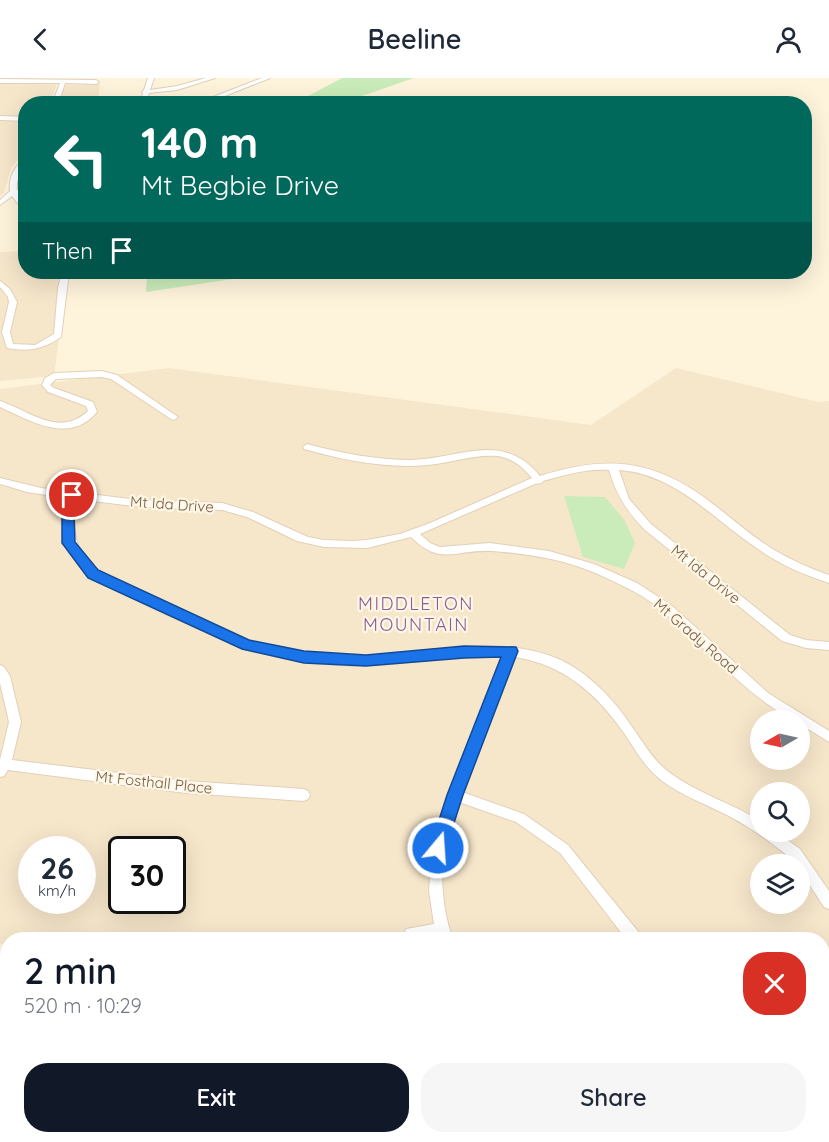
<!DOCTYPE html>
<meta charset="utf-8">
<style>
:root{--surface:#fff;--page:#f6f6f7;--text:#1f2937;--muted:#747a83;--accent:#111827}
body{margin:0;font-family:Quicksand,sans-serif;background:var(--page);color:var(--text);height:100vh;display:flex;flex-direction:column;font-size:22px;white-space:nowrap}
*{box-sizing:border-box;margin:0}
p{font-size:20px;color:var(--muted)}
.icon{flex:none;width:33px;height:33px;fill:none;stroke:currentColor;stroke-width:2;stroke-linecap:round;stroke-linejoin:round}
.map{position:relative;flex:1;overflow:hidden}
.details{position:absolute;left:0px;top:854px;width:830px;height:212px;display:flex;flex-direction:column;background:var(--surface);border-radius:24px 24px 0 0;box-shadow:0 6px 24px #0002}
.details>*{flex:none}
.guide{position:absolute;left:18px;top:18px;width:794px;height:183px;border-radius:24px;box-shadow:0 6px 24px #0002;background:#00695c;color:#fff;overflow:hidden}
.needle{width:39px;rotate:261deg}
.fabs{position:absolute;left:750px;top:632px;display:grid;gap:12px}
.fabs a{display:grid;place-items:center;width:60px;height:60px;border-radius:50%;background:var(--surface);box-shadow:0 6px 24px #0002;font-size:30px}
.speed{position:absolute;left:18px;top:758px;display:flex;gap:12px;font-size:30px;font-weight:700;text-align:center}
.speed>*{display:grid;place-content:center;width:78px;height:78px;border-radius:50%;background:var(--surface);box-shadow:0 6px 24px #0002;line-height:1}
.speed small{font-size:15px;font-weight:400}
.speed .limit{border:3px solid #111;border-radius:9px;background:#fff;color:#111}
.pin{position:absolute;display:grid;place-items:center;width:51px;height:51px;color:#fff;margin:-26px;border:3px solid #fff;border-radius:50%;box-shadow:0 2px 6px #0007}
.me{position:absolute;width:66px;margin:-33px;rotate:18deg;stroke-linejoin:round;filter:drop-shadow(0 0 4px #0008)}
.turn{display:flex;align-items:center;gap:21px;height:126px;padding:0 24px;font-size:27px}
.turn .icon{width:78px;height:78px;stroke-width:2.5}
.turn b{display:block;font-size:42px;line-height:51px}
.then{display:flex;align-items:center;height:57px;padding:0 24px;background:#0003;gap:12px;font-size:22px}
.round{display:grid;place-items:center;flex:none;width:63px;height:63px;border-radius:24px;background:var(--page)}
.summary{display:flex;align-items:center;justify-content:space-between;height:102px;padding:0 24px}
h1{font-size:36px;font-weight:600;line-height:45px;color:var(--accent)}
.cta{display:flex;gap:12px;margin-top:auto;padding:12px 24px}
.cta a{flex:1;height:69px;border-radius:24px;background:var(--accent);color:#fff;font-size:24px;font-weight:600;line-height:69px;text-align:center}
.cta a+a{background:var(--page);color:var(--text)}
header{display:flex;justify-content:space-between;align-items:center;height:78px;padding:0 24px;background:var(--surface);font-size:27px;font-weight:600}
.map>svg:first-child{display:block}
.residential{fill:#f6e6ca;fill-rule:evenodd}
.industrial{fill:#ebe4da}
.green{fill:#caecba}
.lines{fill:none;stroke-linecap:round;stroke-linejoin:round}
.street-casing{stroke:#e2d0b8;stroke-width:2}
.secondary-casing{stroke:#e8d2b6;stroke-width:1}
.street{fill:#fff;fill-rule:evenodd}
.secondary{fill:#fff;fill-rule:evenodd}
.route{fill:#1a73e8;stroke:#114b97;stroke-width:1.5}
.labels{text-anchor:middle;dominant-baseline:central;stroke-width:4.5;stroke-linejoin:round;paint-order:stroke}
.street-label{font-size:15px;fill:#755a44;stroke:#fff7e5}
.quarter-label{font-size:18px;letter-spacing:1.5px;fill:#8b5e99;stroke:#fff7e5}
</style>
<header><svg class="icon" aria-label="back" viewBox="0 0 24 24"><path d="M15 5l-7 7 7 7"/></svg>Beeline<svg class="icon" aria-label="person" viewBox="0 0 24 24"><circle cx="12" cy="8" r="4"/><path d="M4 21q1-7 8-7t8 7"/></svg></header>
<div class="map">
<svg width="829" height="1064" viewBox="0 0 829 1064">
<rect width="100%" height="100%" fill="#fef4dc"/>
<!-- residential -->
<path class="residential" d="M 0,5 L 13,4 L 57,6 L 50,25 L 26,26 L 25,40 L 0,38 Z
M 100,6 L 98,25 L 58,25 L 66,7 Z
M 0,43 L 26,44 L 25,74 L 11,90 L 4,115 L 0,118 Z
M 25,173 L 26,194 L 68,194 L 54,298 L 0,303 L 0,174 Z
M 169,290 L 591,347 L 676,290 L 818,324 L 829,323 L 829,1064 L 223,1064 L 218,1058 L 822,1058 L 822,861 L 8,861 L 7,870 L 0,865 L 0,311 ZM 760,642 L 800,642 L 800,681 L 760,681 ZM 760,714 L 800,714 L 800,753 L 760,753 ZM 32,771 L 82,771 L 82,822 L 32,822 ZM 122,771 L 172,771 L 172,822 L 122,822 ZM 760,786 L 800,786 L 800,825 L 760,825 Z"/>
<!-- industrial -->
<path class="industrial" d="M 0,922 L 7,926 L 8,1058 L 153,1058 L 157,1064 L 0,1064 Z"/>
<!-- green -->
<path class="green" d="M 342,0 L 414,0 L 359,19 L 355,25 L 295,25 Z
M 152,194 L 255,194 L 233,201 L 146,214 L 147,198 Z
M 564,418 L 605,419 L 625,443 L 635,465 L 624,491 L 583,479 Z"/>
<g class="lines">
<defs>
<path id="street" d="M 148,0 L 154,0 L 150,12 L 177,8 L 206,0 L 215,0 L 177,12 L 149,15 L 146,26 L 140,26 L 143,15 L 142,14 L 144,12 Z
M 262,0 L 270,0 L 205,26 L 195,26 Z
M 0,1 L 96,2 L 99,4 L 96,6 L 65,5 L 58,26 L 52,26 L 60,5 L 0,5 Z
M 0,38 L 26,39 L 26,43 L 0,42 Z
M 26,79 C 26,91 15,98 17,112 L 26,109 L 26,113 L 18,115 L 26,129 L 26,136 L 12,118 L 0,127 L 0,122 L 10,113 C 8,99 15,88 26,79 Z
M 62,194 L 69,194 L 61,259 C 44,271 28,274 7,270 L 2,254 L 9,224 L 8,219 L 0,209 L 0,203 L 10,211 L 17,224 L 10,254 L 13,266 L 35,267 L 54,256 L 58,210 Z
M 102,293 L 117,297 L 178,339 L 174,342 L 171,341 L 111,301 L 102,299 L 56,301 L 50,307 L 54,310 L 93,324 L 97,334 C 69,367 31,343 0,329 L 0,323 C 30,333 59,360 88,333 L 86,328 L 48,314 L 42,307 L 45,300 L 54,295 Z
M 307,366 C 340,375 377,382 411,382 C 460,381 502,352 540,398 C 603,378 650,380 705,420 C 727,436 747,455 771,470 C 789,481 809,490 829,497 L 829,505 C 804,497 779,486 758,471 C 713,441 676,396 619,392 L 629,421 L 651,446 L 790,557 L 806,562 L 829,564 L 829,572 L 806,570 L 782,563 L 645,452 C 627,434 616,416 609,392 C 587,390 565,397 543,403 L 542,405 L 535,406 L 420,456 L 430,465 L 440,469 L 490,465 L 549,473 L 594,486 L 637,505 L 671,527 L 768,615 L 829,653 L 829,664 L 800,646 L 800,642 C 772,642 690,556 665,535 C 655,526 640,516 627,510 C 602,497 574,485 546,480 C 528,477 510,474 492,473 C 456,471 441,489 411,459 L 367,470 L 324,469 L 297,463 L 247,439 L 222,432 L 142,429 L 76,421 C 67,484 93,491 144,516 C 182,534 220,555 260,566 C 290,575 323,578 354,579 C 421,579 491,554 556,580 C 587,593 614,621 632,649 C 643,664 651,679 665,691 C 693,714 730,724 760,743 L 760,753 L 775,753 L 800,771 L 829,813 L 829,831 L 824,829 L 800,792 L 800,786 L 795,786 C 789,777 780,772 771,765 C 758,755 744,746 729,738 C 710,728 690,721 671,709 C 647,694 639,677 624,655 C 596,615 563,586 514,579 L 462,714 L 524,736 L 568,767 L 640,856 L 642,861 L 626,861 L 560,775 L 516,744 L 459,724 C 454,739 448,754 445,769 C 439,794 443,837 453,861 L 439,861 L 438,859 L 406,861 L 404,856 L 406,851 L 434,846 L 429,813 L 432,770 L 449,717 L 504,577 C 448,576 392,590 336,587 C 261,583 205,555 139,523 C 118,513 92,503 77,485 C 62,465 63,443 67,420 L 27,414 L 0,406 L 0,400 L 41,410 L 138,422 L 222,425 L 253,434 L 308,459 L 324,462 L 351,463 L 367,462 L 400,456 L 430,445 L 532,400 C 523,389 512,380 497,378 C 474,376 451,385 428,387 C 387,391 343,382 304,371 L 303,369 Z
M 0,587 L 4,589 L 10,598 L 21,644 L 12,682 L 186,703 L 304,711 L 308,713 L 310,717 L 308,721 L 304,723 L 186,715 L 8,692 L 4,698 L 0,699 L 0,682 L 9,644 L 0,605 Z
M 822,1052 L 825,1058 L 821,1064 L 774,1064 L 777,1059 L 779,1058 L 822,1058 Z
M 341,1058 L 357,1058 L 360,1064 L 344,1064 Z
M 574,1058 L 590,1058 L 587,1064 L 571,1064 Z
M 591,1058 L 623,1058 L 625,1059 L 628,1064 L 595,1064 Z"/>
<path id="secondary" d="M 0,884 L 8,887 L 8,909 L 0,905 Z
M 167,1058 L 191,1058 L 194,1064 L 170,1064 Z"/>
</defs>
<!-- street casing -->
<use href="#street" class="street-casing"/>
<!-- secondary casing -->
<use href="#secondary" class="secondary-casing"/>
<!-- street -->
<use href="#street" class="street"/>
<!-- secondary -->
<use href="#secondary" class="secondary"/>
</g>
<!-- route -->
<path class="route" d="M 72,413 L 78,417 L 74,435 L 75,464 L 98,492 L 249,562 L 304,573 L 366,577 L 464,568 L 516,569 L 518,573 L 463,717 L 444,776 L 438,778 L 433,776 L 430,770 L 447,717 L 501,579 L 464,580 L 366,588 L 304,585 L 242,571 L 88,500 L 62,465 L 62,435 L 65,417 Z"/>
<g class="labels">
<!-- street labels -->
<g class="street-label">
<text transform="translate(172 426) rotate(4)">Mt Ida Drive</text>
<text transform="translate(706 496) rotate(39)">Mt Ida Drive</text>
<text transform="translate(696 558) rotate(41)">Mt Grady Road</text>
<text transform="translate(154 704) rotate(6)">Mt Fosthall Place</text>
</g>
<!-- quarter labels -->
<g class="quarter-label">
<text x="416" y="525">MIDDLETON<tspan x="416" dy="21">MOUNTAIN</tspan></text>
</g>
</g>
</svg>
<div class="fabs">
<a><svg class="needle" viewBox="-14 -14 28 28"><path d="M0-13l5 13h-10z" fill="#e53935"/><path d="M0 13l5-13h-10z" fill="#747a83"/></svg></a>
<a><svg class="icon" aria-label="search" viewBox="0 0 24 24"><circle cx="10" cy="10" r="6"/><path d="M15 15l6 6"/></svg></a>
<a><svg class="icon" aria-label="layers" viewBox="0 0 24 24"><path d="M12 4l9 5-9 5-9-5zM3 14l9 5 9-5"/></svg></a>
</div>
<div class="speed"><div>26<small>km/h</small></div><div class="limit">30</div></div>
<div class="pin" style="left:72px;top:417px;background:#d93025"><svg class="icon" aria-label="arrive" viewBox="0 0 24 24"><path d="M6 21V4h12l-3 4 3 4H6"/></svg></div>
<svg class="me" style="left:438px;top:770px" viewBox="-20 -20 40 40"><circle r="17" fill="#1a73e8" stroke="#fff" stroke-width="3"/><path d="M0-11L8 9 0 5-8 9z" fill="#fff"/></svg>
<div class="guide">
<div class="turn"><svg class="icon" aria-label="left" viewBox="0 0 24 24"><path d="M17 20v-9H6M10 6l-5 5 5 5"/></svg><div><b>140 m</b>Mt Begbie Drive</div></div>
<div class="then">Then<svg class="icon" aria-label="arrive" viewBox="0 0 24 24"><path d="M6 21V4h12l-3 4 3 4H6"/></svg></div>
</div>
<section class="details">
<div class="summary"><div><h1>2 min</h1><p>520 m · 10:29</p></div><a class="round" style="background:#d93025;color:#fff"><svg class="icon" aria-label="close" viewBox="0 0 24 24"><path d="M6 6l12 12M18 6L6 18"/></svg></a></div>
<div class="cta"><a>Exit</a><a>Share</a></div>
</section>
</div>
